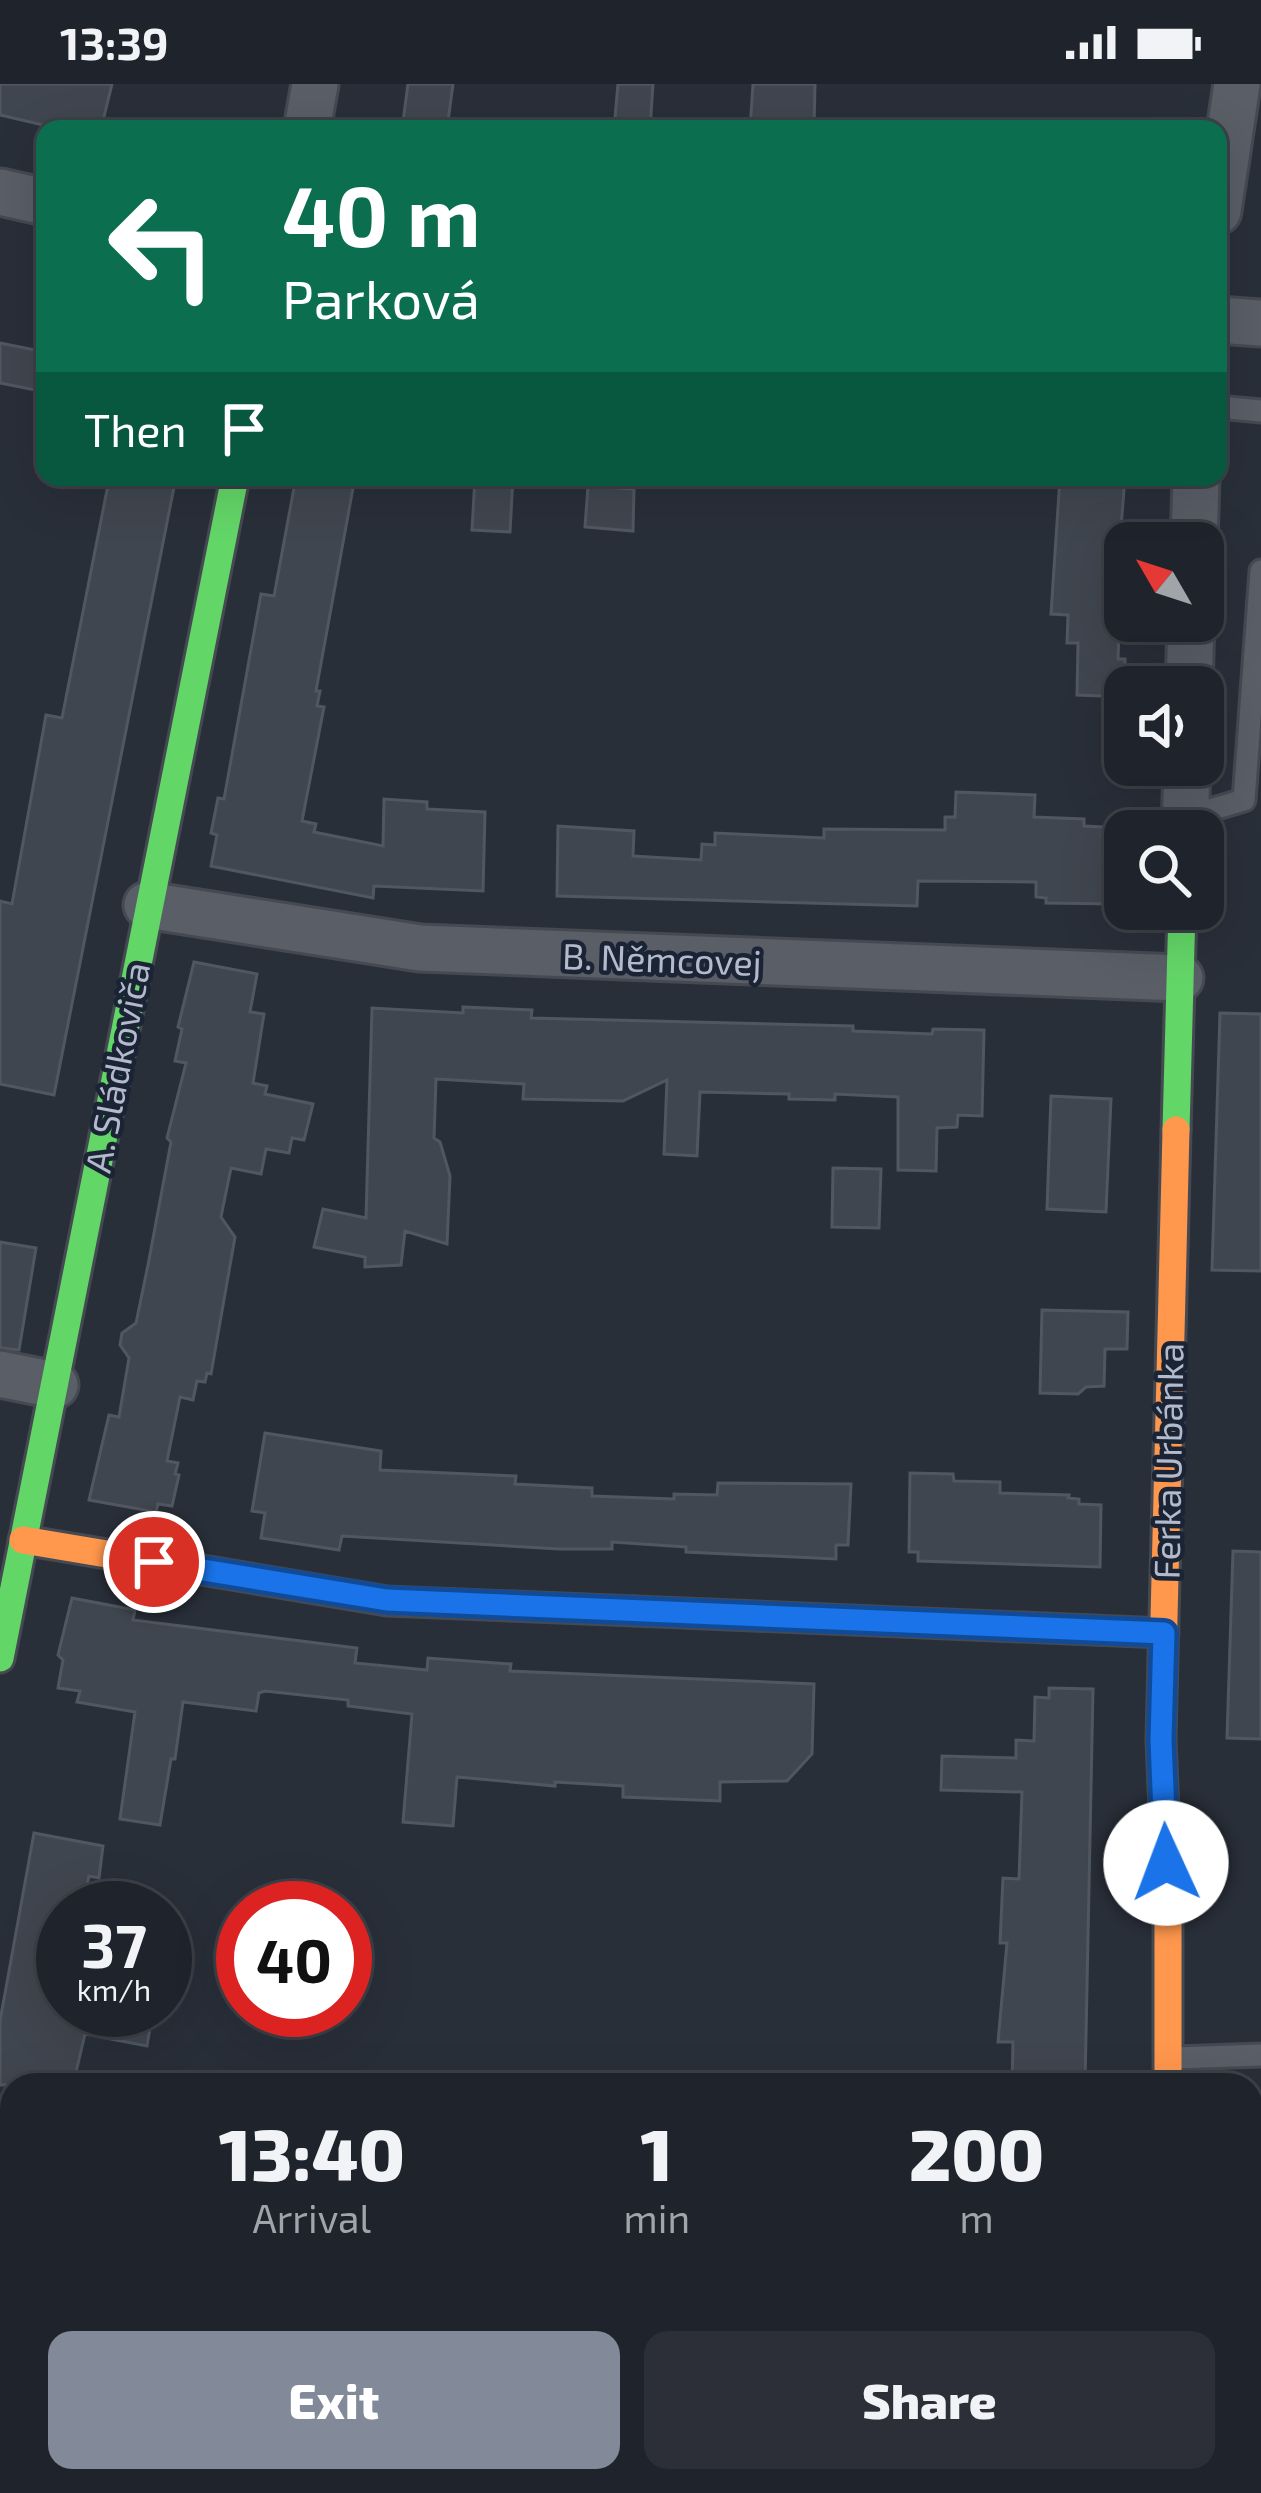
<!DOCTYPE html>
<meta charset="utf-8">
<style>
:root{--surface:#1f232b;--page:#2c2f37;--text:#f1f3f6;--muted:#a1a4a9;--line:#3c4047;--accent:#828998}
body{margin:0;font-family:"Exo 2",sans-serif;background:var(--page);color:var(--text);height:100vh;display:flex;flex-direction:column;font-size:45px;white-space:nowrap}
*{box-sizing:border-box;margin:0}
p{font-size:39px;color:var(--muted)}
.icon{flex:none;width:66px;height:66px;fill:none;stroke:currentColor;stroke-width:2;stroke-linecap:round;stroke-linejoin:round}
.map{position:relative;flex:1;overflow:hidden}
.drawer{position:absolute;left:0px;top:1989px;width:1263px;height:420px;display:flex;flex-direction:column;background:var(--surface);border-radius:36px 36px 0 0;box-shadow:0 12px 48px #0002,0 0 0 3px var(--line)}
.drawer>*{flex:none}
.banner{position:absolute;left:36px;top:36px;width:1191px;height:366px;border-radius:24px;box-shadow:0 12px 48px #0002,0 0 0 3px var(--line);background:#0b6e4f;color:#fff;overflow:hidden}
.needle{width:78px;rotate:309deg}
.fabs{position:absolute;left:1104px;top:438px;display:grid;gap:24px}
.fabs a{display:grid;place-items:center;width:120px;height:120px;border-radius:24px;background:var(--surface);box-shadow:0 12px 48px #0002,0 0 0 3px var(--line);font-size:60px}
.speed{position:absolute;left:36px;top:1797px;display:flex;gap:24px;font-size:60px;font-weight:700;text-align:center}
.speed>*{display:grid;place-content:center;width:156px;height:156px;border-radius:50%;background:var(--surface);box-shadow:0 12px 48px #0002,0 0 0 3px var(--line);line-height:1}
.speed small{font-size:30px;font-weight:400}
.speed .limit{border:18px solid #d22;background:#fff;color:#111}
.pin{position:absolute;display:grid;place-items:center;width:102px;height:102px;color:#fff;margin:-51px;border:6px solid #fff;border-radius:50%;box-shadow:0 3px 12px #0007}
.me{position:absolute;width:132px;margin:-66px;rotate:358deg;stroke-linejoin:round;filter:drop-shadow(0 0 9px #0008)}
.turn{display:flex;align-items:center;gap:42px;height:252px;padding:0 48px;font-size:54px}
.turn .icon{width:156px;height:156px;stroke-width:2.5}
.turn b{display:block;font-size:84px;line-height:102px}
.then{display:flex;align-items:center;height:114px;padding:0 48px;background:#0003;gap:24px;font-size:45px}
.eta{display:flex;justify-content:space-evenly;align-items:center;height:204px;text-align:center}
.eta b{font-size:72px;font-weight:800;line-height:84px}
.action{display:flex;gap:24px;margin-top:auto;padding:24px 48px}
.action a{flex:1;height:138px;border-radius:24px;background:var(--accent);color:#fff;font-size:48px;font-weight:800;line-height:138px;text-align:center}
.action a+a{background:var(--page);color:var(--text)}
.status{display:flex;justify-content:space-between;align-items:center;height:84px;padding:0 60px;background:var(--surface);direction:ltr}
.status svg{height:33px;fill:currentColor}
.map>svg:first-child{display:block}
.building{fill:#40464f;stroke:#515761;stroke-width:3}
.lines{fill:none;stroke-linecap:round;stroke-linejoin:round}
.lane-casing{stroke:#454a52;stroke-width:27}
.street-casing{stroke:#454a52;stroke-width:51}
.fast-casing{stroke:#454a52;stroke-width:33}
.slow-casing{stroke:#454a52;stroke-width:33}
.lane{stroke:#595e67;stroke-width:21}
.street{stroke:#595e67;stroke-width:45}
.fast{stroke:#63d668;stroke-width:27}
.slow{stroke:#ff974d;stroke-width:27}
.route-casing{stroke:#114b97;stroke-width:30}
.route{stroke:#1a73e8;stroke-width:21}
.labels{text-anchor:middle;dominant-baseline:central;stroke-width:9;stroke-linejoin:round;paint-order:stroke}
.street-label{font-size:36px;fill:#b2bacb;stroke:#1b2435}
</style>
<div class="status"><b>13:39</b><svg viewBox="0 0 49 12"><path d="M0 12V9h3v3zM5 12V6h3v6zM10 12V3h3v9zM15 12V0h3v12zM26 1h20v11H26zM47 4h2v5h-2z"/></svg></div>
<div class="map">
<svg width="1261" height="2409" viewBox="0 0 1261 2409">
<rect width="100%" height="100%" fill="#292f39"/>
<!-- building -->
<path class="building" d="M 0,0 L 112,0 L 101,45 L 60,45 L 0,31 Z
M 408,0 L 453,0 L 447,45 L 402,45 Z
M 618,0 L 653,0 L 650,45 L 614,45 Z
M 753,0 L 815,0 L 814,45 L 750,45 Z
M 0,259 L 45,268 L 45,308 L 0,299 Z
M 115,393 L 176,393 L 54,1011 L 0,1000 L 0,817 L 12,820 L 46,631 L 62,634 L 108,401 L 113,402 Z
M 296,393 L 355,393 L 316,607 L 320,607 L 317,622 L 324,623 L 302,737 L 316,740 L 314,748 L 383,762 L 384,715 L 427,718 L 427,725 L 485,728 L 483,807 L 374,802 L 373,814 L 211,782 L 217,751 L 211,749 L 218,714 L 224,715 L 261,510 L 274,512 Z
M 475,393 L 513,393 L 510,448 L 472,446 Z
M 1060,393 L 1125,393 L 1115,521 L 1120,521 L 1118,575 L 1125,575 L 1125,613 L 1077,611 L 1078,559 L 1067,559 L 1068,531 L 1051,530 Z
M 588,402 L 634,405 L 633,447 L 585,443 Z
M 956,708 L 1035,711 L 1034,733 L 1084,735 L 1084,742 L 1103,743 L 1102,752 L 1114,752 L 1113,820 L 1046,819 L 1046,814 L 1036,813 L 1036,798 L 918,797 L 917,822 L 557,812 L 558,742 L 634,747 L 633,772 L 701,776 L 702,760 L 715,761 L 715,749 L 824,754 L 824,745 L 945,746 L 945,733 L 955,733 Z
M 194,878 L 257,890 L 250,928 L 264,930 L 253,999 L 267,1002 L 265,1010 L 313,1020 L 304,1056 L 292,1054 L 289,1069 L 266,1065 L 261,1090 L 231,1084 L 221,1133 L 235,1153 L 211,1290 L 207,1289 L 205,1298 L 197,1297 L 193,1316 L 180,1313 L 167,1377 L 178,1379 L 175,1390 L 179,1391 L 172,1422 L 158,1420 L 156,1428 L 89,1416 L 109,1331 L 119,1333 L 129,1274 L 120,1261 L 122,1249 L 136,1239 L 148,1181 L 171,1058 L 167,1054 L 186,979 L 175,977 L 182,945 L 178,943 Z
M 463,923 L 532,926 L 531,934 L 853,942 L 853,947 L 932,950 L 933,945 L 984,946 L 982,1032 L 958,1031 L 957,1043 L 937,1044 L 936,1087 L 898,1086 L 898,1013 L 835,1010 L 835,1016 L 789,1015 L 789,1010 L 700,1008 L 697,1072 L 664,1070 L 667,996 L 623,1017 L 523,1015 L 524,1000 L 436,995 L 434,1054 L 440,1058 L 450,1092 L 447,1160 L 405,1147 L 401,1181 L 365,1183 L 365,1173 L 314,1163 L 323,1125 L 366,1134 L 372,924 L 463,929 Z
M 1220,929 L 1261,930 L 1261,1187 L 1212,1186 Z
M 1051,1012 L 1111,1015 L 1106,1128 L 1047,1125 Z
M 833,1084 L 881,1085 L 879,1144 L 832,1143 Z
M 0,1158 L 36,1164 L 19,1266 L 0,1264 Z
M 1042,1226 L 1128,1228 L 1127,1265 L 1105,1265 L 1104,1302 L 1086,1303 L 1078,1310 L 1040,1309 Z
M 265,1349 L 381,1367 L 380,1386 L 516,1392 L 515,1400 L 592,1404 L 592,1412 L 674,1415 L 674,1410 L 717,1411 L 718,1399 L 851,1400 L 848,1461 L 836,1461 L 836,1475 L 686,1468 L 686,1463 L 612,1458 L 612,1465 L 559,1465 L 342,1452 L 339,1466 L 261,1454 L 265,1429 L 252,1427 Z
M 910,1389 L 953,1390 L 954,1397 L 1000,1398 L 1000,1409 L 1069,1411 L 1068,1414 L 1079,1415 L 1079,1420 L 1101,1421 L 1100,1483 L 918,1477 L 918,1468 L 909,1468 Z
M 1233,1467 L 1261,1468 L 1261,1655 L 1227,1654 Z
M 72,1514 L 135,1526 L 133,1536 L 357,1564 L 355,1579 L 427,1586 L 428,1574 L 511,1580 L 510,1587 L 814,1600 L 812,1670 L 787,1697 L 720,1698 L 720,1717 L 623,1713 L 623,1702 L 555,1698 L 555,1702 L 457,1693 L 453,1742 L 403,1738 L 412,1630 L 348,1622 L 348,1616 L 265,1607 L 259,1609 L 256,1627 L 183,1618 L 175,1675 L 171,1675 L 160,1741 L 120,1735 L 135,1628 L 77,1618 L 80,1607 L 58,1604 L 63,1576 L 58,1571 Z
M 1049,1604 L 1093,1605 L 1085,2001 L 1012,2001 L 1013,1958 L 998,1958 L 1007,1859 L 1000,1859 L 1003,1794 L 1019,1795 L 1022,1708 L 941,1706 L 942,1672 L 1016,1674 L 1016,1656 L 1034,1657 L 1035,1613 L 1049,1614 Z
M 34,1749 L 103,1762 L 99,1794 L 89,1792 L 83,1824 L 63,1824 L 63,1926 L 153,1926 L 147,1962 L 85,1950 L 73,2001 L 0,2001 L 0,1937 Z"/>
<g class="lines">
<defs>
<path id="lane" d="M 1218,323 L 1261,327
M 1186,733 L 1244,716 L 1261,487
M 1175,1974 L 1261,1971"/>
<path id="street" d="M 307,45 L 315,0
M 0,108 L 45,118
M 1218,127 L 1237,0
M 1218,236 L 1261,239
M 1194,459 L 1196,393
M 1189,603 L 1191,537
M 1185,747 L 1187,681
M 147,821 L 420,864 L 1180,894
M 0,1290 L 55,1301
M 0,2346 L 12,2347
M 1157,2409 L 1157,2397"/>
<path id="fast" d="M 1176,1046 L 1182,825
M 635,1527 L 1164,1549
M 0,1574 L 235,393"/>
<path id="slow" d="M 23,1456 L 387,1517 L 635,1527
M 1168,2001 L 1168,1820 L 1161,1656 L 1176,1046"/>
</defs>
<!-- lane casing -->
<use href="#lane" class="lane-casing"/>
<!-- street casing -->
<use href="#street" class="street-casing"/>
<!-- fast casing -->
<use href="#fast" class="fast-casing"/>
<!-- slow casing -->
<use href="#slow" class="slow-casing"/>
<!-- lane -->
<use href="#lane" class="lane"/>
<!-- street -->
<use href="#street" class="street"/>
<!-- fast -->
<use href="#fast" class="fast"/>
<!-- slow -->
<use href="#slow" class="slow"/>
</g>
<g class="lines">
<defs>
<path id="route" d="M 154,1478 L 387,1516 L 1164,1549 L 1161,1656 L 1166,1779"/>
</defs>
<!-- route casing -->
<use href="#route" class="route-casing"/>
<!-- route -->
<use href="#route" class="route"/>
</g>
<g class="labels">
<!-- street labels -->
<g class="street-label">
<text transform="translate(662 874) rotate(2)">B. Němcovej</text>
<text transform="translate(116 983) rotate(-79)">A. Sládkoviča</text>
<text transform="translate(1167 1377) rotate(-89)">Ferka Urbánka</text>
</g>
</g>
</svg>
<div class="fabs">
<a><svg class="needle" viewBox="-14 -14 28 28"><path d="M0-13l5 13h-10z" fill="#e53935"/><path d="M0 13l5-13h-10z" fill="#a1a4a9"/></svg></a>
<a><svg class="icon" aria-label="sound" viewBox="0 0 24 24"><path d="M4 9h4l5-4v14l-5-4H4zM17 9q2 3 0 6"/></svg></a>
<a><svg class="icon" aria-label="search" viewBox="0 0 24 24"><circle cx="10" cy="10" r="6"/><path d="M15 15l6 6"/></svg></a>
</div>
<div class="speed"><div>37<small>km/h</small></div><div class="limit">40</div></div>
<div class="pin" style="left:154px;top:1478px;background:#d93025"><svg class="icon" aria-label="arrive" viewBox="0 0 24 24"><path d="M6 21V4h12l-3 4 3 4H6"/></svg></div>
<svg class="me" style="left:1166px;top:1779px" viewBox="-20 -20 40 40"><circle r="19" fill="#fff"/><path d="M0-13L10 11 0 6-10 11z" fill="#1a73e8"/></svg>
<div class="banner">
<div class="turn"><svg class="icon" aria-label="left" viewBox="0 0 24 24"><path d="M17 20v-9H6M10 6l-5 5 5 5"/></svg><div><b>40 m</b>Parková</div></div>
<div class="then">Then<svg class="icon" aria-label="arrive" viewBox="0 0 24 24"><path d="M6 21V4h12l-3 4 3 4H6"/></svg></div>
</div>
<section class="drawer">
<div class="eta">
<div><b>13:40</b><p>Arrival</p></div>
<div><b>1</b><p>min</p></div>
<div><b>200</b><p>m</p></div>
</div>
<div class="action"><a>Exit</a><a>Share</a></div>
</section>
</div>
